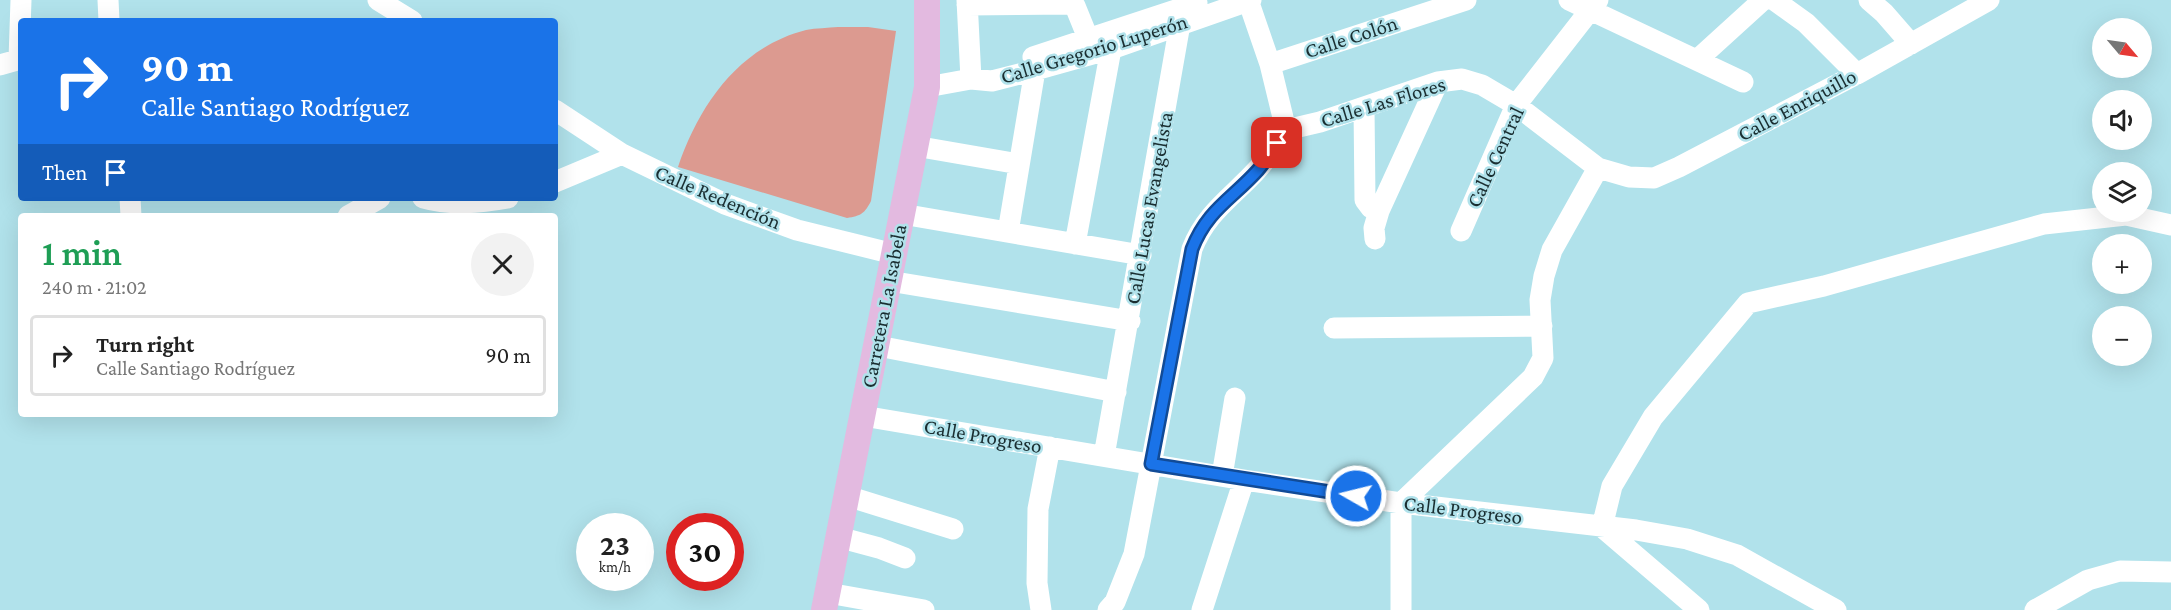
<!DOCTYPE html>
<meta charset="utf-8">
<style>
:root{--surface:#fff;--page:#f2f2f2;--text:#222;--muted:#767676;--line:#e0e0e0}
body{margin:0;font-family:"Crimson Pro",serif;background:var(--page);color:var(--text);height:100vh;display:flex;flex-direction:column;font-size:22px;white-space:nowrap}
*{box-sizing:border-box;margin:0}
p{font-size:20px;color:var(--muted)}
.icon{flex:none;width:33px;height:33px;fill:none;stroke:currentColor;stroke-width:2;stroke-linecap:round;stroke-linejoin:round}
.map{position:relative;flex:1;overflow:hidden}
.details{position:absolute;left:18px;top:213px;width:540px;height:204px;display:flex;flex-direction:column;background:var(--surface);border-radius:6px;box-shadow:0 6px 24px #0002}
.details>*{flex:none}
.guide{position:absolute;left:18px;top:18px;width:540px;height:183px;border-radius:6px;box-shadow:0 6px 24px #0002;background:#1a73e8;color:#fff;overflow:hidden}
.needle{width:39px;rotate:119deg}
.buttons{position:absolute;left:2092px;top:18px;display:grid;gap:12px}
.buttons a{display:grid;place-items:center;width:60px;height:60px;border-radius:50%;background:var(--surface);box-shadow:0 6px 24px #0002;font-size:30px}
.speed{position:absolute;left:576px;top:513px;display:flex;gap:12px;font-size:30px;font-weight:700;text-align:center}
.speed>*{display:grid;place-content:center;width:78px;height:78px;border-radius:50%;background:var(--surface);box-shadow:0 6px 24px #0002;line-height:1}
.speed small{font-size:15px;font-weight:400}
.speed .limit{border:9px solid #d22;background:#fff;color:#111}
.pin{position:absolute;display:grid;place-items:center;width:51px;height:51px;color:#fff;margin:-26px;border-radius:12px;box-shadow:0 3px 9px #0006}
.me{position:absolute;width:66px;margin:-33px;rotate:278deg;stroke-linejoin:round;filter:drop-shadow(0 0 4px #0008)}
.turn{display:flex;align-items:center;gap:21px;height:126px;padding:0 24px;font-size:27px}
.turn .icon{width:78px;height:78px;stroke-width:2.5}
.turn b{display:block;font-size:42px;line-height:51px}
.then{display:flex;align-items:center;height:57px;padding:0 24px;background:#0003;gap:12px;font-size:22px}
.round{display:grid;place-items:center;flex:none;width:63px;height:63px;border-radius:32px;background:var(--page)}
.overview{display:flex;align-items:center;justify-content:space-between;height:102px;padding:0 24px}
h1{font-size:36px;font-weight:600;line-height:45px;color:#1e9e55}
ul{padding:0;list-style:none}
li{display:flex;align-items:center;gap:18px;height:81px;margin:0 12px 9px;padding:0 12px;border:3px solid var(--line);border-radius:6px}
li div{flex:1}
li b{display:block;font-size:22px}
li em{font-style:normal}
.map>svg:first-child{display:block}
.green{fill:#dc9a90}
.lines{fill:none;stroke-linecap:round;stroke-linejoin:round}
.minor{stroke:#fff;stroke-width:21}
.major{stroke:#e3bae0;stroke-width:26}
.route-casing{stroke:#114b97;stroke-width:15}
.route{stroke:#1a73e8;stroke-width:10}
.labels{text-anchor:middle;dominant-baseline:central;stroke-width:5;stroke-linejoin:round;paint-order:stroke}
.street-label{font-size:21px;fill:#1a2e31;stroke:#b1e2eb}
</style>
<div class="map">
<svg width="2171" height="610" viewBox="0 0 2171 610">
<rect width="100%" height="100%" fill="#b1e2eb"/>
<!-- green -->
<path class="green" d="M 838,27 L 868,27 L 896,31 L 871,201 C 865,213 861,216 847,218 L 678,167 C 699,105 739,47 806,30 C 816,28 828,28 838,27 Z"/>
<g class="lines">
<!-- minor -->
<path class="minor" d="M 108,0 L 109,21
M 378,0 L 412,21
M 967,0 L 971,79
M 1248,0 L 1270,64 L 1286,130
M 1569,0 L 1743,82
M 1774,0 L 1806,23 L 1857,74
M 1869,0 L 1884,13 L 1911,44
M 967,5 L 1072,4 L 1075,6 L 1088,38
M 1033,57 L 1197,3
M 19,59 L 21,0
M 1697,60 L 1763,0
M 1270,64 L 1466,0
M 0,65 L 21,59
M 927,87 L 971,79 L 992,81 L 1035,70 L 1111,49 L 1251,0
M 1364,107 L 1365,200 L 1371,208 L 1379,211
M 555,110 L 622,154 L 725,204 L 797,230 L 894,254
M 1286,130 L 1320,122 L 1438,82 L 1462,79 L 1482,85 L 1516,105 L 1598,168 L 1629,177 L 1654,178 L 1679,167 L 1857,74 L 1989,0
M 915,146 L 1019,164
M 555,182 L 622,154
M 130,198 L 131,216
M 423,198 C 451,206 480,203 508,198
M 902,214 L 1141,255
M 348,216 L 380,198
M 1461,231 L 1516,105 L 1598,0
M 1008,232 L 1035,70
M 1375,239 L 1374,228 L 1379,211 L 1438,82
M 1075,244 L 1111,49
M 889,281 L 1130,321
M 1334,328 L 1542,326
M 878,346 L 1116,392
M 863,416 L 1244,480 L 1401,503 L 1636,530 L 1687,539 L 1737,555 L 1836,610
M 1104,456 L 1180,24
M 1222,476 L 1235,398
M 847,496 L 953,529
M 838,537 L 879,548 L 905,558
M 828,593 L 924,610
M 1041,610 L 1037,583 L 1038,509 L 1050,447
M 1108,610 L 1115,602 L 1134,554 L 1192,249 C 1206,213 1231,198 1256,171 C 1268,159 1277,143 1286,130
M 1202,610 L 1244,480
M 1401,610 L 1401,503 L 1533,377 L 1543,358 L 1540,300 L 1544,276 L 1552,250 L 1598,168
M 1699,610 L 1602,527 L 1612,486 L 1653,417 L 1748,303 L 1824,286 L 2044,224 L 2126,215 L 2171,225
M 2035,610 L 2088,580 L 2120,571 L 2171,572"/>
<!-- major -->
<path class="major" d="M 824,610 L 927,87 L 927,0"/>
</g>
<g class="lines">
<defs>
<path id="route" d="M 1277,143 C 1271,152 1265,162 1258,170 C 1232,199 1207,210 1192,249 L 1151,464 L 1356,496"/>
</defs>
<!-- route casing -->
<use href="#route" class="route-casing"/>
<!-- route -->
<use href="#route" class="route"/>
</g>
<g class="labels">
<!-- street labels -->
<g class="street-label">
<text transform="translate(1351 37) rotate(-18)">Calle Colón</text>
<text transform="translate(1094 49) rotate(-17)">Calle Gregorio Luperón</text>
<text transform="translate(1383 102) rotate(-17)">Calle Las Flores</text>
<text transform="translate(1797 105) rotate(-28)">Calle Enriquillo</text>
<text transform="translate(1495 157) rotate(-65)">Calle Central</text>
<text transform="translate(718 197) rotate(23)">Calle Redención</text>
<text transform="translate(1149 208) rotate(-80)">Calle Lucas Evangelista</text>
<text transform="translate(884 306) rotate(-79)">Carretera La Isabela</text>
<text transform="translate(983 436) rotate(10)">Calle Progreso</text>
<text transform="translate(1463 510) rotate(7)">Calle Progreso</text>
</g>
</g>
</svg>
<div class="buttons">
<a><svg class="needle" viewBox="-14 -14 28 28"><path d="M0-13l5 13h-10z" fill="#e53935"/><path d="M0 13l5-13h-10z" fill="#767676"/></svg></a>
<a><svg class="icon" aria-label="sound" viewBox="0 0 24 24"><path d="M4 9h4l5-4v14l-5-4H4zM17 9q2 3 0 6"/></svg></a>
<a><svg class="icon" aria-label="layers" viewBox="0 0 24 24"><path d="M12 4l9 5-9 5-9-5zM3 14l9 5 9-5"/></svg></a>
<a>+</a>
<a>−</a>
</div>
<div class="speed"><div>23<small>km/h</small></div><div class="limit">30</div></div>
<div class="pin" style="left:1277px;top:143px;background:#d93025"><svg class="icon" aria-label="arrive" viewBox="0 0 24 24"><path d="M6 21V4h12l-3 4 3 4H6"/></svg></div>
<svg class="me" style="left:1356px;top:496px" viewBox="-20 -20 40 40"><circle r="17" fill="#1a73e8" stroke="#fff" stroke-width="3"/><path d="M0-11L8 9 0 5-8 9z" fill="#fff"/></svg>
<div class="guide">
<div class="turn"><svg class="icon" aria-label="right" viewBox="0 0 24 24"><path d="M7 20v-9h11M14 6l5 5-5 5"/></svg><div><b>90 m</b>Calle Santiago Rodríguez</div></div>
<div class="then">Then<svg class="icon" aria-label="arrive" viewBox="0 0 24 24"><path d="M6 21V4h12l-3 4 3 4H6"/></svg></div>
</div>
<section class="details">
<div class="overview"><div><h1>1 min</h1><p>240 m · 21:02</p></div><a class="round"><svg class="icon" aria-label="close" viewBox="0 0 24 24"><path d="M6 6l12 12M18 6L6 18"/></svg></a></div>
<ul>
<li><svg class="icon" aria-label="right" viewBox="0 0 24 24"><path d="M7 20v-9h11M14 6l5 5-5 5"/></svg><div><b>Turn right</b><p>Calle Santiago Rodríguez</p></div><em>90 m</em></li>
</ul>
</section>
</div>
